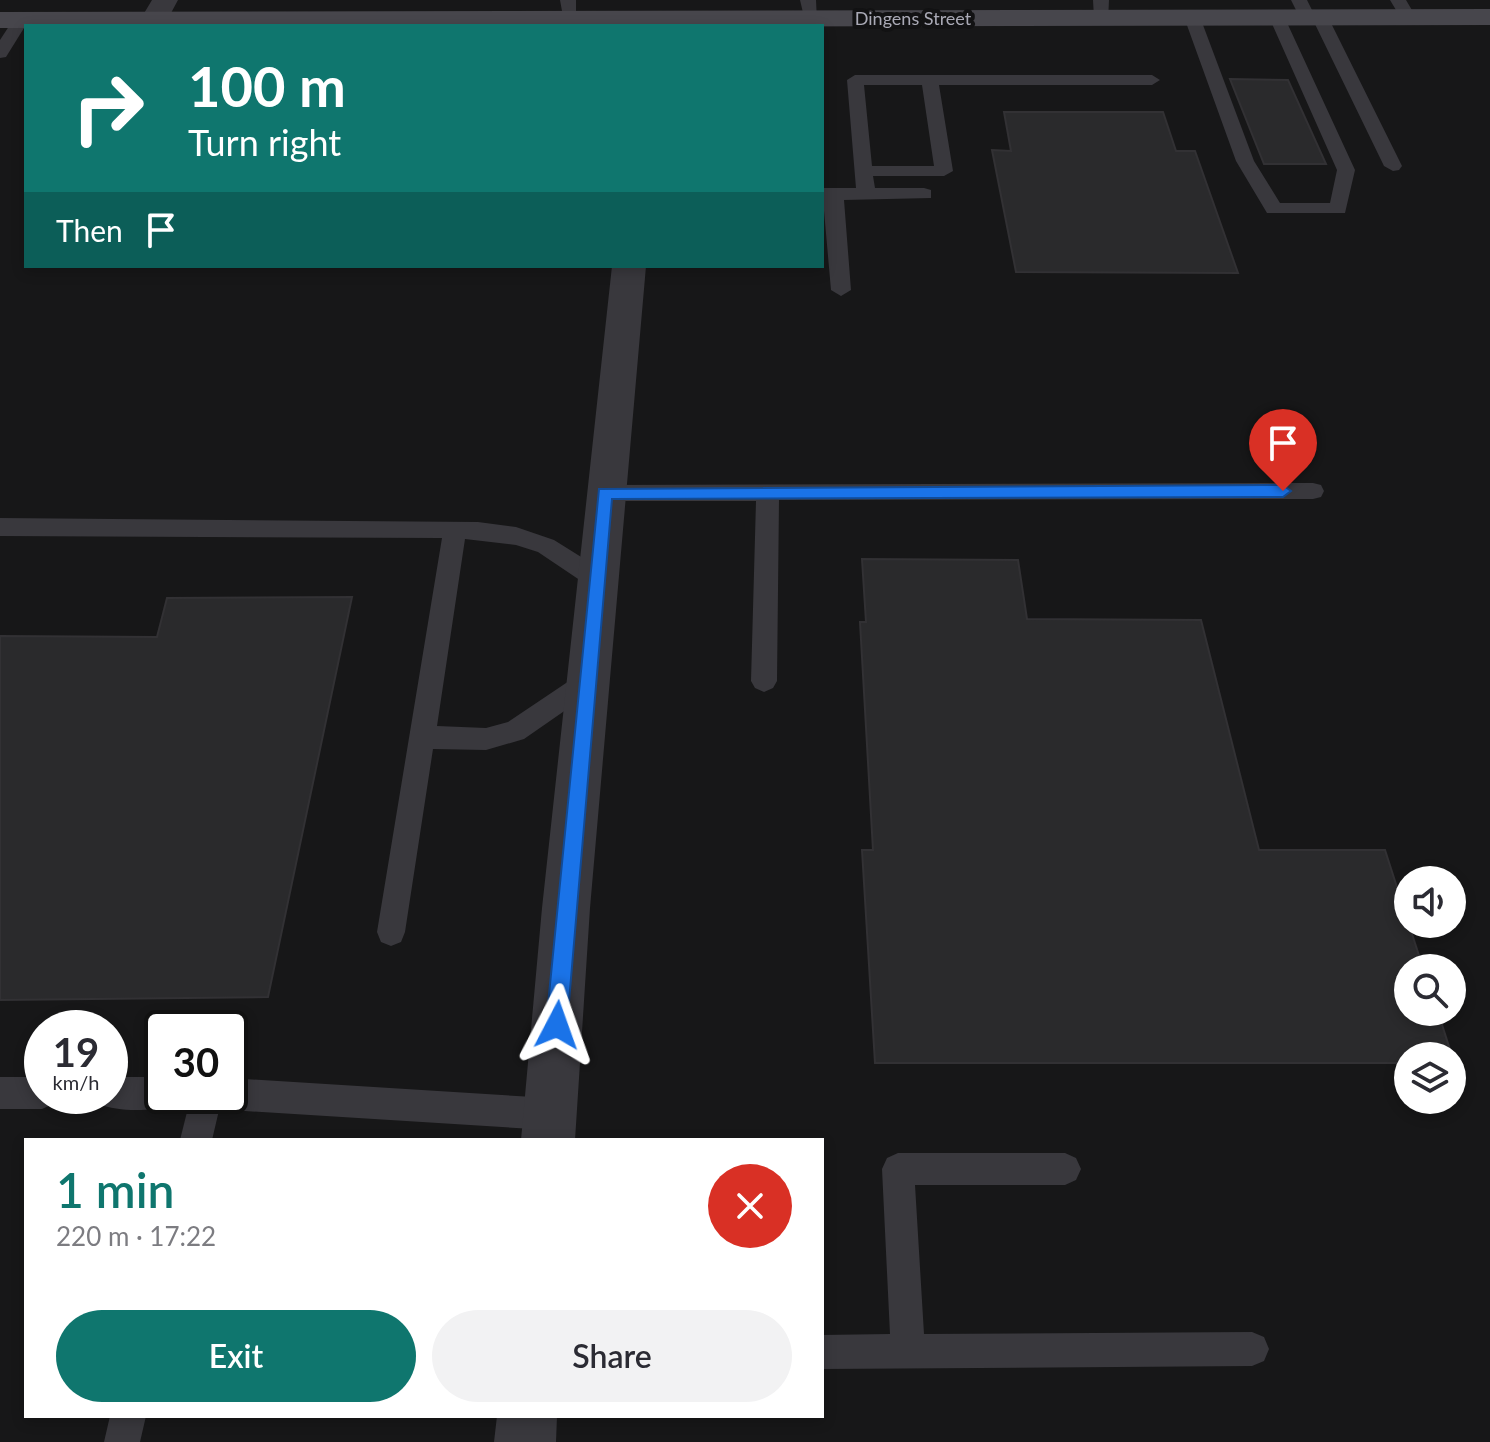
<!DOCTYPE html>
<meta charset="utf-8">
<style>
:root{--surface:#fff;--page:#f2f2f3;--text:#2b2b33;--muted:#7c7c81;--accent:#0f766e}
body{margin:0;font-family:Lato,sans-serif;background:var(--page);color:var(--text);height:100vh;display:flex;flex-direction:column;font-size:30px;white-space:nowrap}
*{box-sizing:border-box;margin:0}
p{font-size:26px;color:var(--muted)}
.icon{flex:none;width:44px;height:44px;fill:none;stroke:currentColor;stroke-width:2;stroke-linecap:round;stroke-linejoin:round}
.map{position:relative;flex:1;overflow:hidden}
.sheet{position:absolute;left:24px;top:1138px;width:800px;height:280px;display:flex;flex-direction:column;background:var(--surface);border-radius:0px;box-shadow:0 4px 12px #0003}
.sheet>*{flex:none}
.guide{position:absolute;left:24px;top:24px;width:800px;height:244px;border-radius:0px;box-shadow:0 4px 12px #0003;background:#0f766e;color:#fff;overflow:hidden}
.controls{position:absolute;left:1394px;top:866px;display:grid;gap:16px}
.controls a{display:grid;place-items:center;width:72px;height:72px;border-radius:50%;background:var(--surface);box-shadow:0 4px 12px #0003;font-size:40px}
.speed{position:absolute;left:24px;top:1010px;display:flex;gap:16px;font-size:40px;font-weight:700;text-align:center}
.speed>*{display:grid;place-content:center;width:104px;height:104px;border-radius:50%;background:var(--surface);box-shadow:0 4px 12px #0003;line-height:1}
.speed small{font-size:20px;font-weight:400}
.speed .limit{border:4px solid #111;border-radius:12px;background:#fff;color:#111}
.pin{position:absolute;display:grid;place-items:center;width:68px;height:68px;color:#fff;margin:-82px -34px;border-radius:50% 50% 50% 0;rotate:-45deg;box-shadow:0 0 8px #0007}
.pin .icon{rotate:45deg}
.me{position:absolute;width:88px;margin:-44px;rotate:4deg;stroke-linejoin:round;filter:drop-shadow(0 0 6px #0008)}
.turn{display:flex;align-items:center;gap:28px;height:168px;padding:0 32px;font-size:36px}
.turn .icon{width:104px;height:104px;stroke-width:2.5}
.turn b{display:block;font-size:56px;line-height:68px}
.then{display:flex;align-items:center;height:76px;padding:0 32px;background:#0003;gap:16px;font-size:30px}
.round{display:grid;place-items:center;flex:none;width:84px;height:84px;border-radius:42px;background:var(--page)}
.head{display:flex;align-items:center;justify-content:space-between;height:136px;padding:0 32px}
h1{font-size:48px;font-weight:600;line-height:60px;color:var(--accent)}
.primary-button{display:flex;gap:16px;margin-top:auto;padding:16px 32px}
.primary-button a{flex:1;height:92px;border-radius:48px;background:var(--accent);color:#fff;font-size:32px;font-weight:600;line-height:92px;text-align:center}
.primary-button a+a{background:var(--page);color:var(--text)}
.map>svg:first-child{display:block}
.building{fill:#2a2a2c;stroke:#323134;stroke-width:2}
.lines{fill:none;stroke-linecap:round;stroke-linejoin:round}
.lane{fill:#39383d;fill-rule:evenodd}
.street{fill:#39383d;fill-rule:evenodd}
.secondary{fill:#47464c;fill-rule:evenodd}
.route{fill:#1a73e8;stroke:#114b97;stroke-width:2}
.labels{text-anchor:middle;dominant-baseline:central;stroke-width:8;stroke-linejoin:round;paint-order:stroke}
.far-street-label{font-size:18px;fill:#aaaab6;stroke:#121213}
</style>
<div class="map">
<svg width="1490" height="1442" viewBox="0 0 1490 1442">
<rect width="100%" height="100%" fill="#171718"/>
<!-- building -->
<path class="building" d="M 1230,79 L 1288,80 L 1326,164 L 1264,164 Z
M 1004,112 L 1163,112 L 1176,151 L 1195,151 L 1238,273 L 1016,272 L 992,150 L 1011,151 Z
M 862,559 L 1018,560 L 1027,619 L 1201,620 L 1259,850 L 1385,850 L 1423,968 L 1408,968 L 1408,1012 L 1438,1012 L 1452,1056 L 1408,1056 L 1408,1063 L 875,1063 L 862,850 L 873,850 L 860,622 L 866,622 Z
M 352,597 L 268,997 L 0,1000 L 0,636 L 157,637 L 167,598 Z"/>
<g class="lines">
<!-- lane -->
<path class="lane" d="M 560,0 L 576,0 L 576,22 L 564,22 Z
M 800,0 L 816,0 L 817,21 L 805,21 Z
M 1093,0 L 1109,0 L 1108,21 L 1094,18 Z
M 1291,0 L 1307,0 L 1314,14 L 1320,12 L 1328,17 L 1402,166 L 1399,170 L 1393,171 L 1384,166 L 1313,20 L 1301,20 Z
M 1390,0 L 1406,0 L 1416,17 L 1414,20 L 1402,20 Z
M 1192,12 L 1200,17 L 1254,161 L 1280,203 L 1330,203 L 1337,170 L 1269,17 L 1283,14 L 1355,170 L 1345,213 L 1267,213 L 1236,161 L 1184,17 Z
M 21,15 L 29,20 L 6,57 L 0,58 L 0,40 L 15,17 Z
M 855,75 L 1152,75 L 1160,80 L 1152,85 L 939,85 L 953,171 L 944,176 L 873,176 L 875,188 L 924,188 L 931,190 L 931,198 L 844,200 L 851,290 L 841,296 L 831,290 L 822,188 L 856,188 L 847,80 ZM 864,85 L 922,85 L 934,166 L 872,166 Z
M 1313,483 L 1321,485 L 1324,491 L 1321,497 L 1313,499 L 779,500 L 777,681 L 773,688 L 764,692 L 755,688 L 751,681 L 756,501 L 605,501 L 597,499 L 594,493 L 597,487 L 605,485 Z
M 0,518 L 478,522 L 516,527 L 554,540 L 586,560 L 608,582 L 605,589 L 596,591 L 538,552 L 516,545 L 465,539 L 437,726 L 486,728 L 508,722 L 578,675 L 587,671 L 596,675 L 600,682 L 596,689 L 524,739 L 486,750 L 433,749 L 405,932 L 401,942 L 391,946 L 381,942 L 377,932 L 442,538 L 0,536 Z
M 0,1077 L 42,1077 L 42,1096 L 56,1096 L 53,1104 L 42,1109 L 0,1109 Z
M 110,1077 L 162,1077 L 162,1096 L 176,1096 L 173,1104 C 153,1112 119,1112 99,1104 L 96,1096 L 110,1096 Z
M 230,1078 L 550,1098 L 561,1103 L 566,1114 L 561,1125 L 550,1130 L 230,1110 L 220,1106 L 212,1140 L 180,1140 L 191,1096 L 230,1096 Z
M 898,1153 L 1065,1153 L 1076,1158 L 1081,1169 L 1076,1180 L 1065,1185 L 915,1185 L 924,1334 L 1252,1332 L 1264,1337 L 1269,1349 L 1264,1361 L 1252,1366 L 822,1369 L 822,1335 L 890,1334 L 882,1169 L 887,1158 Z
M 110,1416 L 146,1416 L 140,1442 L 104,1442 Z"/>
<!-- street -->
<path class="street" d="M 152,0 L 178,0 L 164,26 L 144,26 L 140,20 Z
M 612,266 L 646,266 L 590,908 L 575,1140 L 521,1140 L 542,908 Z
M 497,1416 L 557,1416 L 556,1442 L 494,1442 Z"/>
<!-- secondary -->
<path class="secondary" d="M 1490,9 L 1490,25 L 0,28 L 0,12 Z"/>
</g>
<!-- route -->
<path class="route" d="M 1283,485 L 1291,491 L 1283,497 L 612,499 L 567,1025 L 564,1033 L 557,1036 L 549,1033 L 546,1025 L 599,489 Z"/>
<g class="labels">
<!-- far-street labels -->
<g class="far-street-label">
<text x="913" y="18">Dingens Street</text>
</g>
</g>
</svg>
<div class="controls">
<a><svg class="icon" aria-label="sound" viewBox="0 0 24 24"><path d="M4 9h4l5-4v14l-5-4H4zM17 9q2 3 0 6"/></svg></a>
<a><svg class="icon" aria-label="search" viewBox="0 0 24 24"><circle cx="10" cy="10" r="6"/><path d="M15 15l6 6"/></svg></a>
<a><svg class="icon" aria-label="layers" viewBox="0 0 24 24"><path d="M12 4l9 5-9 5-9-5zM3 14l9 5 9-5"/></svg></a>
</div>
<div class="speed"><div>19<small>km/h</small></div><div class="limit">30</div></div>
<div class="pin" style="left:1283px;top:491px;background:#d93025"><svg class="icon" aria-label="arrive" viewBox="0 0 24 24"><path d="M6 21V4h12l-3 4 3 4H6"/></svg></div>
<svg class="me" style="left:557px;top:1025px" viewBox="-20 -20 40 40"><path d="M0-17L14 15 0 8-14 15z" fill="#1a73e8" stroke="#fff" stroke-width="4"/></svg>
<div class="guide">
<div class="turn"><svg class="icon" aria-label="right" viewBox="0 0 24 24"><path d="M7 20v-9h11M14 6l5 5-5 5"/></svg><div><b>100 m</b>Turn right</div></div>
<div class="then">Then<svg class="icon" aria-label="arrive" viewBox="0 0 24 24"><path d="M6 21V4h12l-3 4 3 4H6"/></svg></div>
</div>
<section class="sheet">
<div class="head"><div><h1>1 min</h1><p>220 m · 17:22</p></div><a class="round" style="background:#d93025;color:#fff"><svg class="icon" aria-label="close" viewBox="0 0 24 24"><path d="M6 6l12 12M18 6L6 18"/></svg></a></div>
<div class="primary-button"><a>Exit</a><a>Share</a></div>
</section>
</div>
